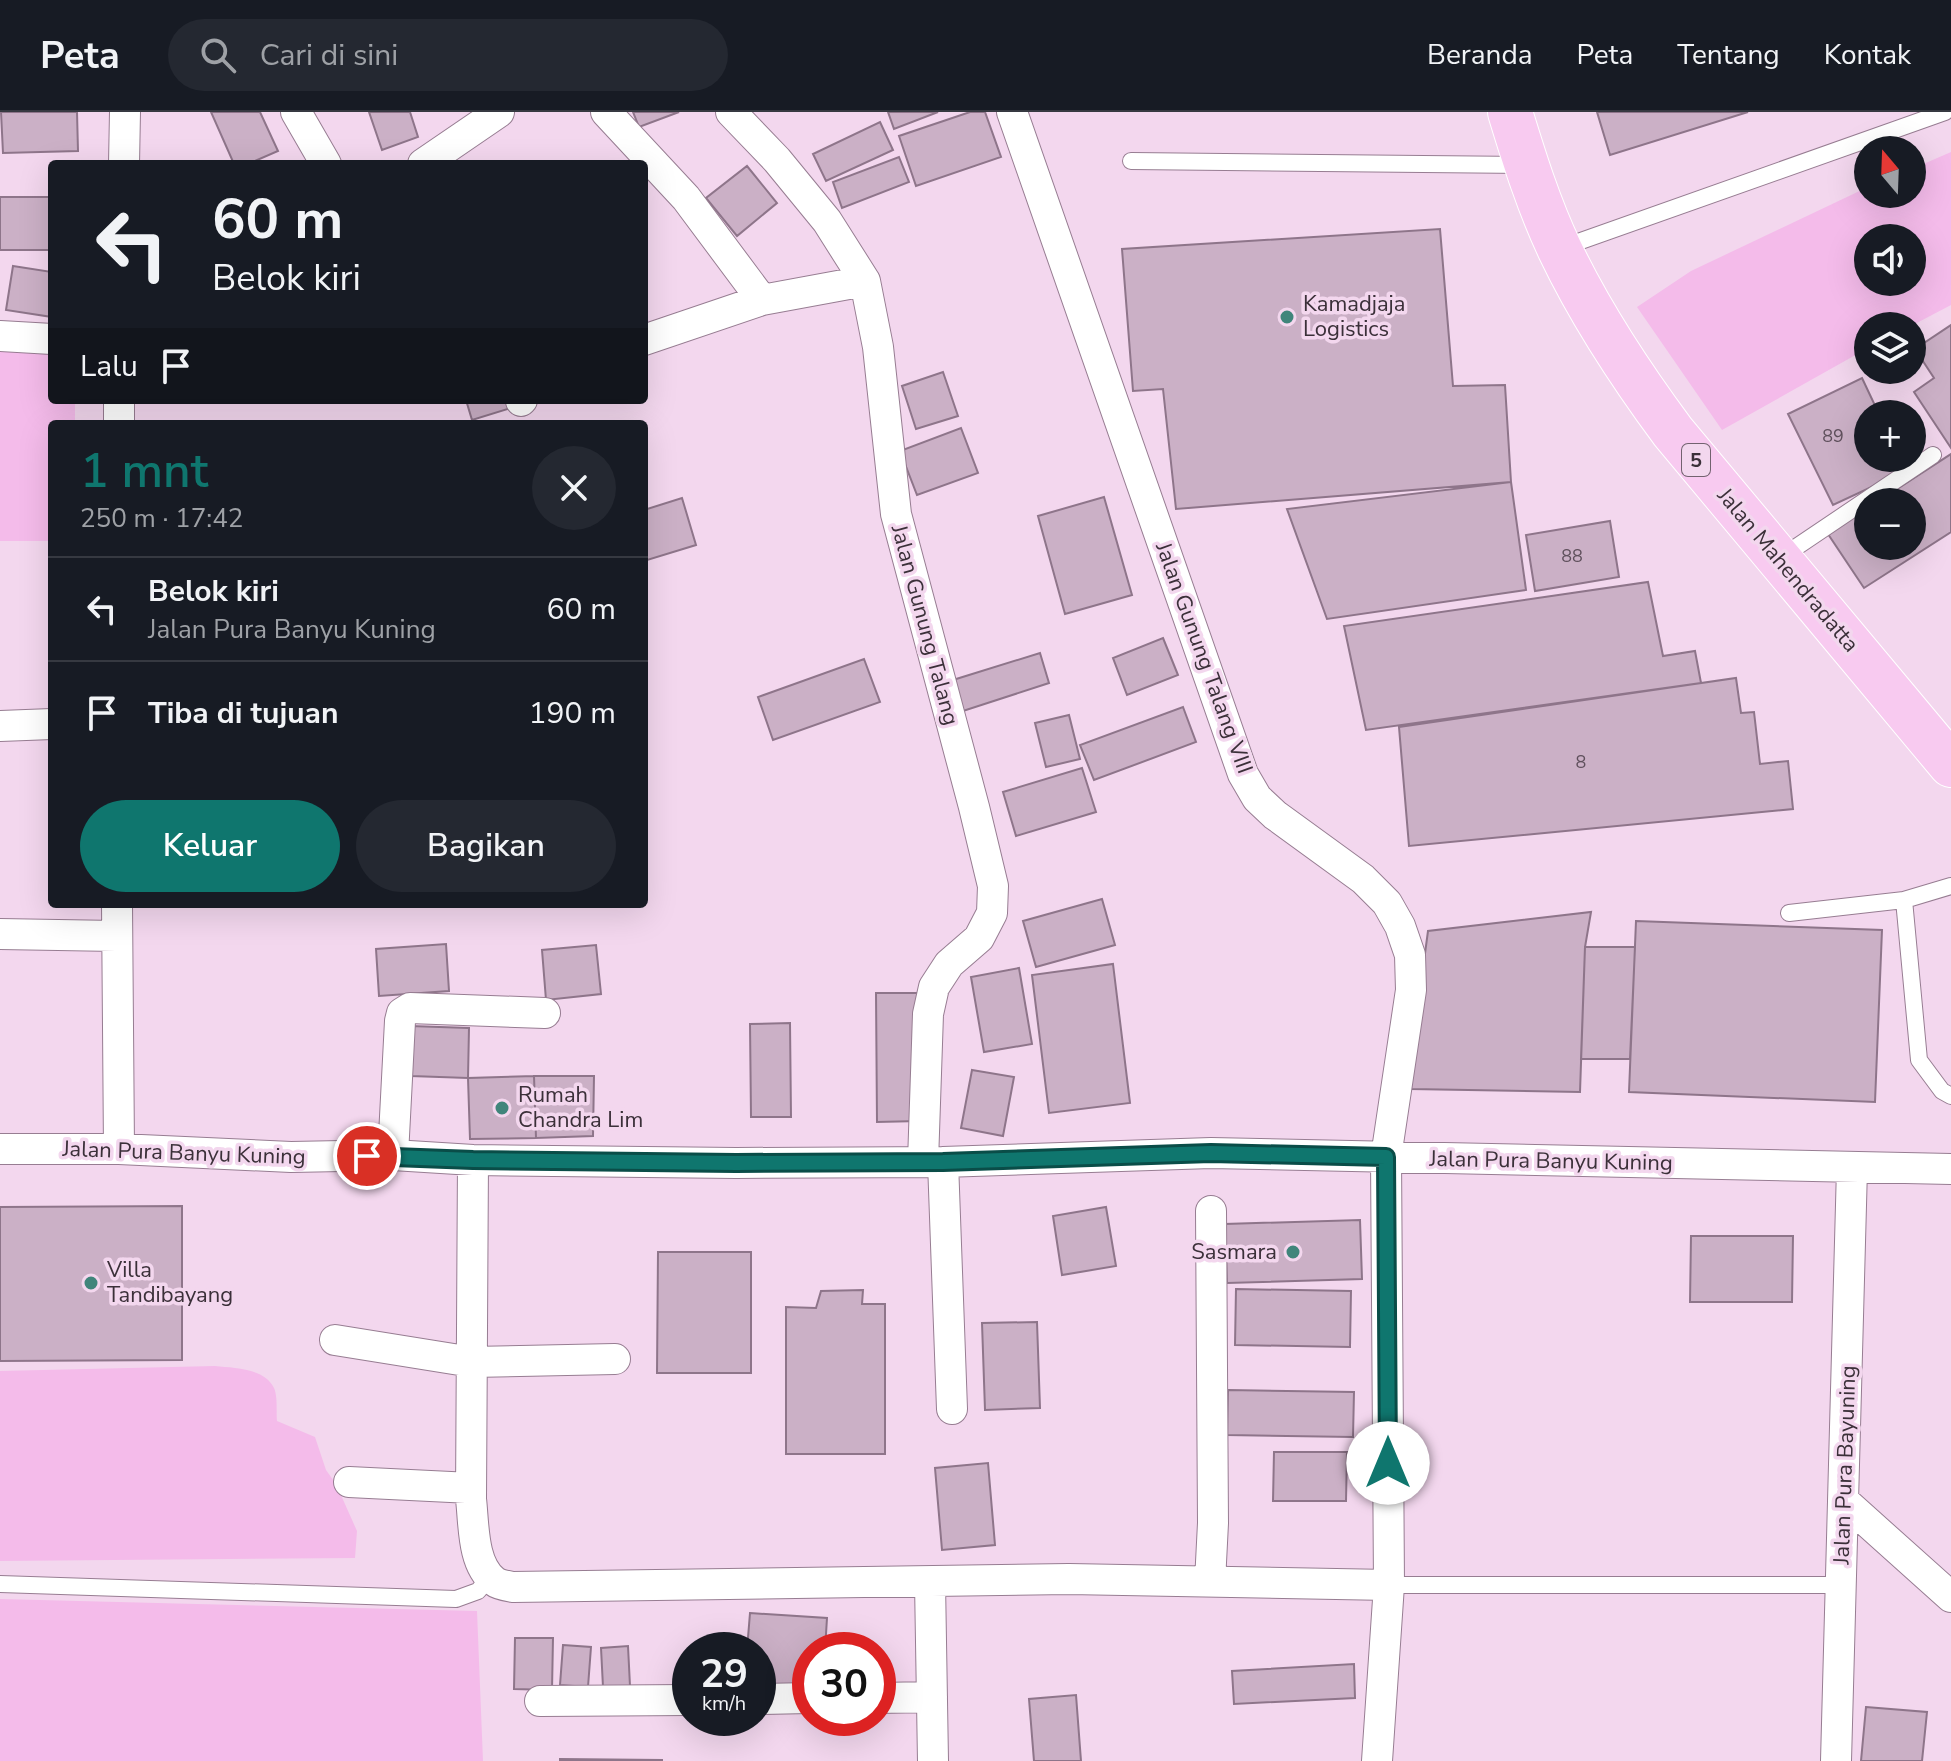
<!DOCTYPE html>
<html lang="id">
<meta charset="utf-8">
<style>
:root{--surface:#171b24;--page:#242831;--text:#f1f3f6;--muted:#9ea1a6;--line:#363941;--accent:#0f766e}
body{margin:0;font-family:"Nunito Sans",sans-serif;background:var(--page);color:var(--text);height:100vh;display:flex;flex-direction:column;font-size:30px;white-space:nowrap}
*{box-sizing:border-box;margin:0}
p{font-size:26px;color:var(--muted)}
.icon{flex:none;width:44px;height:44px;fill:none;stroke:currentColor;stroke-width:2;stroke-linecap:round;stroke-linejoin:round}
.map{position:relative;flex:1;overflow:hidden}
.side{position:absolute;left:48px;top:308px;width:600px;height:488px;display:flex;flex-direction:column;background:var(--surface);border-radius:8px;box-shadow:0 8px 32px #0002}
.side>*{flex:none}
.banner{position:absolute;left:48px;top:48px;width:600px;height:244px;border-radius:8px;box-shadow:0 8px 32px #0002;background:#171b24;color:var(--text);overflow:hidden}
.needle{width:52px;rotate:341deg}
.controls{position:absolute;left:1854px;top:24px;display:grid;gap:16px}
.controls a{display:grid;place-items:center;width:72px;height:72px;border-radius:50%;background:var(--surface);box-shadow:0 8px 32px #0002;font-size:40px}
.speed{position:absolute;left:672px;top:1520px;display:flex;gap:16px;font-size:40px;font-weight:700;text-align:center}
.speed>*{display:grid;place-content:center;width:104px;height:104px;border-radius:50%;background:var(--surface);box-shadow:0 8px 32px #0002;line-height:1}
.speed small{font-size:20px;font-weight:400}
.speed .limit{border:12px solid #d22;background:#fff;color:#111}
.pin{position:absolute;display:grid;place-items:center;width:68px;height:68px;color:#fff;margin:-34px;border:4px solid #fff;border-radius:50%;box-shadow:0 2px 8px #0007}
.me{position:absolute;width:88px;margin:-44px;rotate:0deg;stroke-linejoin:round;filter:drop-shadow(0 0 6px #0008)}
.turn{display:flex;align-items:center;gap:28px;height:168px;padding:0 32px;font-size:36px}
.turn .icon{width:104px;height:104px;stroke-width:2.5}
.turn b{display:block;font-size:56px;line-height:68px}
.then{display:flex;align-items:center;height:76px;padding:0 32px;background:#0003;gap:16px;font-size:30px}
.round{display:grid;place-items:center;flex:none;width:84px;height:84px;border-radius:42px;background:var(--page)}
.headline{display:flex;align-items:center;justify-content:space-between;height:136px;padding:0 32px}
h1{font-size:48px;font-weight:600;line-height:60px;color:var(--accent)}
.cta{display:flex;gap:16px;margin-top:auto;padding:16px 32px}
.cta a{flex:1;height:92px;border-radius:48px;background:var(--accent);color:#fff;font-size:32px;font-weight:600;line-height:92px;text-align:center}
.cta a+a{background:var(--page);color:var(--text)}
ul{padding:0;list-style:none}
li{display:flex;align-items:center;gap:24px;height:104px;padding:0 32px;border-top:2px solid var(--line)}
li div{flex:1}
li b{display:block;font-size:30px}
li em{font-style:normal}
header{display:flex;align-items:center;gap:48px;box-sizing:border-box;height:112px;padding:0 40px;background:var(--surface);border-bottom:2px solid var(--line)}
header strong{font-size:38px}
nav{display:flex;gap:44px;margin-inline-start:auto;font-size:28px}
.search{width:560px;height:72px;background:var(--page);display:flex;align-items:center;gap:20px;box-sizing:border-box;padding:0 28px;border-radius:44px;color:var(--muted);font-size:30px}
.map>svg:first-child{display:block}
.green{fill:#f4bbea;fill-rule:evenodd}
.building{fill:#cbb0c6;stroke:#8e758a;stroke-width:2}
.lines{fill:none;stroke-linecap:round;stroke-linejoin:round}
.service-casing{stroke:#977d92;stroke-width:18}
.minor-casing{stroke:#977d92;stroke-width:32}
.trunk-casing{stroke:#fff;stroke-width:46}
.service{stroke:#fff;stroke-width:16}
.minor{stroke:#fff;stroke-width:30}
.trunk{stroke:#f8caf0;stroke-width:44}
.route-casing{stroke:#0a4d48;stroke-width:20}
.route{stroke:#0f766e;stroke-width:14}
.poi-dot{fill:#40857b;stroke:#f3d7ee;stroke-width:3}
.labels{text-anchor:middle;dominant-baseline:central;stroke-width:7;stroke-linejoin:round;paint-order:stroke}
.number-label{font-size:18px;fill:#5f505c}
.shield{fill:#f3d7ee;stroke:#72626f;stroke-width:2}
.shield-label{font-size:20px;font-weight:bold;fill:#3b3039}
.poi-label{font-size:22px;fill:#3b3039;stroke:#f3d7ee;text-anchor:start}
.street-label{font-size:22px;fill:#3b3039;stroke:#f3d7ee}
</style>
<header>
<strong>Peta</strong>
<div class="search"><svg class="icon" aria-label="search" viewBox="0 0 24 24"><circle cx="10" cy="10" r="6"/><path d="M15 15l6 6"/></svg>Cari di sini</div>
<nav><a>Beranda</a><a>Peta</a><a>Tentang</a><a>Kontak</a></nav>
</header>
<div class="map">
<svg width="1951" height="1649" viewBox="0 0 1951 1649">
<rect width="100%" height="100%" fill="#f3d7ee"/>
<!-- green -->
<path class="green" d="M 1951,40 L 1951,193 L 1911,214 L 1868,214 L 1868,236 L 1722,318 L 1637,195 L 1691,159 L 1868,75 L 1868,82 L 1912,82 L 1912,57 ZM 1868,126 L 1912,126 L 1912,170 L 1868,170 Z
M 52,230 L 52,288 L 75,288 L 75,312 L 52,312 L 52,429 L 0,429 L 0,232 Z
M 215,1254 C 234,1256 264,1256 274,1276 C 278,1285 276,1300 277,1309 L 315,1325 L 326,1358 L 336,1372 L 357,1419 L 355,1446 L 0,1449 L 0,1259 Z
M 0,1487 L 477,1499 L 483,1649 L 0,1649 Z"/>
<!-- building -->
<path class="building" d="M 1,0 L 77,0 L 78,39 L 3,41 Z
M 211,0 L 260,0 L 278,39 L 248,52 L 234,52 Z
M 369,0 L 410,0 L 418,25 L 382,38 Z
M 633,0 L 679,0 L 639,15 Z
M 888,0 L 938,0 L 894,17 Z
M 970,0 L 985,0 L 1001,45 L 916,74 L 899,24 Z
M 1597,0 L 1748,0 L 1610,43 Z
M 880,10 L 893,38 L 826,69 L 813,42 Z
M 899,45 L 909,70 L 842,96 L 833,70 Z
M 747,54 L 777,91 L 737,124 L 706,86 Z
M 0,85 L 52,85 L 52,138 L 0,138 Z
M 1440,117 L 1453,274 L 1505,273 L 1511,370 L 1176,397 L 1163,277 L 1133,279 L 1122,137 Z
M 13,154 L 52,160 L 52,205 L 6,198 Z
M 1951,213 L 1951,336 L 1914,280 L 1934,266 L 1915,237 Z
M 943,260 L 958,304 L 916,317 L 902,274 Z
M 1862,266 L 1879,302 L 1868,302 L 1868,346 L 1900,346 L 1906,359 L 1833,393 L 1788,302 Z
M 466,288 L 512,288 L 514,295 L 472,308 Z
M 961,316 L 978,361 L 917,383 L 900,339 Z
M 1951,342 L 1951,420 L 1864,476 L 1828,422 L 1868,396 L 1868,434 L 1912,434 L 1912,390 L 1877,390 Z
M 1511,370 L 1526,478 L 1327,507 L 1287,397 Z
M 1104,385 L 1132,483 L 1065,502 L 1038,404 Z
M 682,386 L 696,433 L 644,449 L 644,398 Z
M 1610,409 L 1619,465 L 1535,479 L 1526,423 Z
M 1648,470 L 1663,544 L 1695,539 L 1701,571 L 1366,618 L 1344,514 Z
M 1163,526 L 1178,563 L 1127,583 L 1113,546 Z
M 1040,541 L 1049,571 L 963,599 L 953,568 Z
M 864,547 L 880,590 L 773,628 L 758,585 Z
M 1736,566 L 1741,601 L 1754,600 L 1760,652 L 1788,649 L 1793,697 L 1409,734 L 1399,615 Z
M 1183,595 L 1196,630 L 1094,668 L 1080,633 Z
M 1069,603 L 1080,647 L 1046,655 L 1035,611 Z
M 1082,656 L 1096,700 L 1016,724 L 1003,680 Z
M 1102,787 L 1115,833 L 1036,855 L 1023,809 Z
M 1591,800 L 1585,835 L 1580,980 L 1411,977 L 1410,953 L 1428,819 Z
M 1636,809 L 1882,818 L 1875,990 L 1629,980 Z
M 446,832 L 449,879 L 379,884 L 376,837 Z
M 596,833 L 601,882 L 546,888 L 542,838 Z
M 1585,835 L 1635,835 L 1630,947 L 1581,947 Z
M 1113,852 L 1130,991 L 1049,1001 L 1032,863 Z
M 1019,856 L 1032,932 L 984,940 L 971,865 Z
M 876,881 L 918,881 L 919,1009 L 877,1010 Z
M 790,911 L 791,1005 L 751,1005 L 750,912 Z
M 410,914 L 469,916 L 468,966 L 411,964 Z
M 972,958 L 1014,965 L 1003,1024 L 961,1016 Z
M 534,964 L 594,964 L 593,1024 L 536,1026 Z
M 534,964 L 536,1026 L 470,1027 L 468,966 Z
M 182,1094 L 182,1248 L 0,1249 L 0,1095 Z
M 1106,1095 L 1116,1154 L 1062,1163 L 1053,1104 Z
M 1360,1108 L 1362,1167 L 1227,1171 L 1225,1112 Z
M 1691,1124 L 1793,1124 L 1792,1190 L 1690,1190 Z
M 658,1140 L 751,1140 L 751,1261 L 657,1261 Z
M 1236,1177 L 1351,1179 L 1350,1235 L 1235,1233 Z
M 863,1178 L 862,1192 L 885,1192 L 885,1342 L 786,1342 L 786,1195 L 816,1196 L 821,1179 Z
M 1037,1210 L 1040,1296 L 985,1298 L 982,1211 Z
M 1228,1278 L 1354,1280 L 1353,1325 L 1227,1323 Z
M 1274,1340 L 1347,1340 L 1346,1389 L 1273,1389 Z
M 988,1351 L 995,1433 L 942,1438 L 935,1356 Z
M 750,1501 L 827,1506 L 825,1538 L 810,1538 L 810,1574 L 758,1571 L 758,1538 L 747,1538 Z
M 515,1526 L 553,1526 L 552,1578 L 514,1577 Z
M 563,1533 L 591,1535 L 588,1575 L 560,1573 Z
M 628,1534 L 630,1574 L 603,1575 L 601,1536 Z
M 1354,1552 L 1355,1586 L 1234,1592 L 1232,1559 Z
M 1076,1583 L 1081,1649 L 1034,1649 L 1029,1587 Z
M 1866,1595 L 1927,1600 L 1922,1649 L 1861,1649 Z
M 560,1647 L 662,1648 L 662,1649 L 560,1649 Z"/>
<g class="lines">
<defs>
<path id="service" d="M 1131,49 L 1525,53
M 1561,136 L 1945,0
M 1780,446 L 1933,343
M 1904,788 L 1919,948 L 1942,979 L 1951,984
M 1789,801 L 1904,788 L 1951,774
M 0,1472 L 456,1487 L 478,1479 L 490,1465
M 1389,1473 L 1842,1473"/>
<path id="minor" d="M 296,0 L 326,52
M 606,0 L 686,86 L 762,188
M 731,0 L 777,48 L 827,109 L 865,169 L 878,235 L 896,402 L 974,695 L 993,774 L 992,801 L 979,826 L 949,852 L 934,875 L 928,902 L 923,1050
M 1012,0 L 1243,662 L 1257,686 L 1275,703 L 1363,767 L 1387,791 L 1400,814 L 1410,843 L 1411,878 L 1386,1045 L 1389,1473 L 1377,1649
M 124,52 L 125,0
M 423,52 L 499,0
M 0,224 L 52,227
M 644,228 L 762,188 L 865,169
M 119,288 L 119,312
M 521,289 L 522,288
M 0,614 L 52,612
M 117,792 L 119,1037
M 0,822 L 116,824
M 0,1037 L 119,1037 L 291,1045 L 393,1043 L 473,1048 L 736,1051 L 943,1050 L 1211,1041 L 1951,1057
M 393,1043 L 400,909 L 402,901 L 410,896 L 545,901
M 473,1048 L 471,1387 C 474,1412 472,1452 494,1469 C 499,1473 507,1474 513,1475 L 1069,1467 L 1389,1473
M 943,1050 L 952,1297
M 335,1228 L 472,1250 L 615,1247
M 349,1370 L 471,1376
M 1845,1390 L 1951,1485
M 930,1470 L 933,1649
M 1210,1470 L 1213,1411 L 1211,1099
M 878,1586 L 932,1585
M 758,1587 L 810,1586
M 540,1589 L 690,1588
M 1836,1649 L 1852,1056"/>
<path id="trunk" d="M 1510,0 C 1524,46 1539,94 1560,138 C 1591,203 1630,262 1673,320 L 1951,653"/>
</defs>
<!-- service casing -->
<use href="#service" class="service-casing"/>
<!-- minor casing -->
<use href="#minor" class="minor-casing"/>
<!-- trunk casing -->
<use href="#trunk" class="trunk-casing"/>
<!-- service -->
<use href="#service" class="service"/>
<!-- minor -->
<use href="#minor" class="minor"/>
<!-- trunk -->
<use href="#trunk" class="trunk"/>
</g>
<g class="lines">
<defs>
<path id="route" d="M 367,1044 L 473,1048 L 736,1051 L 943,1050 L 1211,1041 L 1386,1045 L 1388,1351"/>
</defs>
<!-- route casing -->
<use href="#route" class="route-casing"/>
<!-- route -->
<use href="#route" class="route"/>
</g>
<!-- markers -->
<g class="poi-dot">
<circle cx="1287" cy="205" r="8"/>
<circle cx="502" cy="996" r="8"/>
<circle cx="1293" cy="1140" r="8"/>
<circle cx="91" cy="1171" r="8"/>
</g>
<g class="labels">
<!-- number labels -->
<g class="number-label">
<text x="1833" y="324">89</text>
<text x="1572" y="444">88</text>
<text x="1581" y="650">8</text>
</g>
<!-- shield labels -->
<rect class="shield" x="1682" y="332" width="28" height="32" rx="6"/>
<g class="shield-label">
<text x="1696" y="348">5</text>
</g>
<!-- poi labels -->
<g class="poi-label">
<text x="1303" y="192">Kamadjaja<tspan x="1303" dy="25">Logistics</tspan></text>
<text x="518" y="983">Rumah<tspan x="518" dy="25">Chandra Lim</tspan></text>
<text x="1277" y="1140" text-anchor="end">Sasmara</text>
<text x="107" y="1158">Villa<tspan x="107" dy="25">Tandibayang</tspan></text>
</g>
<!-- street labels -->
<g class="street-label">
<text transform="translate(1788 458) rotate(50)">Jalan Mahendradatta</text>
<text transform="translate(925 513) rotate(75)">Jalan Gunung Talang</text>
<text transform="translate(1204 546) rotate(70)">Jalan Gunung Talang VIII</text>
<text transform="translate(184 1041) rotate(2)">Jalan Pura Banyu Kuning</text>
<text transform="translate(1551 1049) rotate(1)">Jalan Pura Banyu Kuning</text>
<text transform="translate(1845 1353) rotate(-88)">Jalan Pura Bayuning</text>
</g>
</g>
</svg>
<div class="controls">
<a><svg class="needle" viewBox="-14 -14 28 28"><path d="M0-13l5 13h-10z" fill="#e53935"/><path d="M0 13l5-13h-10z" fill="#9ea1a6"/></svg></a>
<a><svg class="icon" aria-label="sound" viewBox="0 0 24 24"><path d="M4 9h4l5-4v14l-5-4H4zM17 9q2 3 0 6"/></svg></a>
<a><svg class="icon" aria-label="layers" viewBox="0 0 24 24"><path d="M12 4l9 5-9 5-9-5zM3 14l9 5 9-5"/></svg></a>
<a>+</a>
<a>−</a>
</div>
<div class="speed"><div>29<small>km/h</small></div><div class="limit">30</div></div>
<div class="pin" style="left:367px;top:1044px;background:#d93025"><svg class="icon" aria-label="arrive" viewBox="0 0 24 24"><path d="M6 21V4h12l-3 4 3 4H6"/></svg></div>
<svg class="me" style="left:1388px;top:1351px" viewBox="-20 -20 40 40"><circle r="19" fill="#fff"/><path d="M0-13L10 11 0 6-10 11z" fill="#0f766e"/></svg>
<div class="banner">
<div class="turn"><svg class="icon" aria-label="left" viewBox="0 0 24 24"><path d="M17 20v-9H6M10 6l-5 5 5 5"/></svg><div><b>60 m</b>Belok kiri</div></div>
<div class="then">Lalu<svg class="icon" aria-label="arrive" viewBox="0 0 24 24"><path d="M6 21V4h12l-3 4 3 4H6"/></svg></div>
</div>
<section class="side">
<div class="headline"><div><h1>1 mnt</h1><p>250 m · 17:42</p></div><a class="round"><svg class="icon" aria-label="close" viewBox="0 0 24 24"><path d="M6 6l12 12M18 6L6 18"/></svg></a></div>
<ul>
<li><svg class="icon" aria-label="left" viewBox="0 0 24 24"><path d="M17 20v-9H6M10 6l-5 5 5 5"/></svg><div><b>Belok kiri</b><p>Jalan Pura Banyu Kuning</p></div><em>60 m</em></li>
<li><svg class="icon" aria-label="arrive" viewBox="0 0 24 24"><path d="M6 21V4h12l-3 4 3 4H6"/></svg><div><b>Tiba di tujuan</b></div><em>190 m</em></li>
</ul>
<div class="cta"><a>Keluar</a><a>Bagikan</a></div>
</section>
</div>
